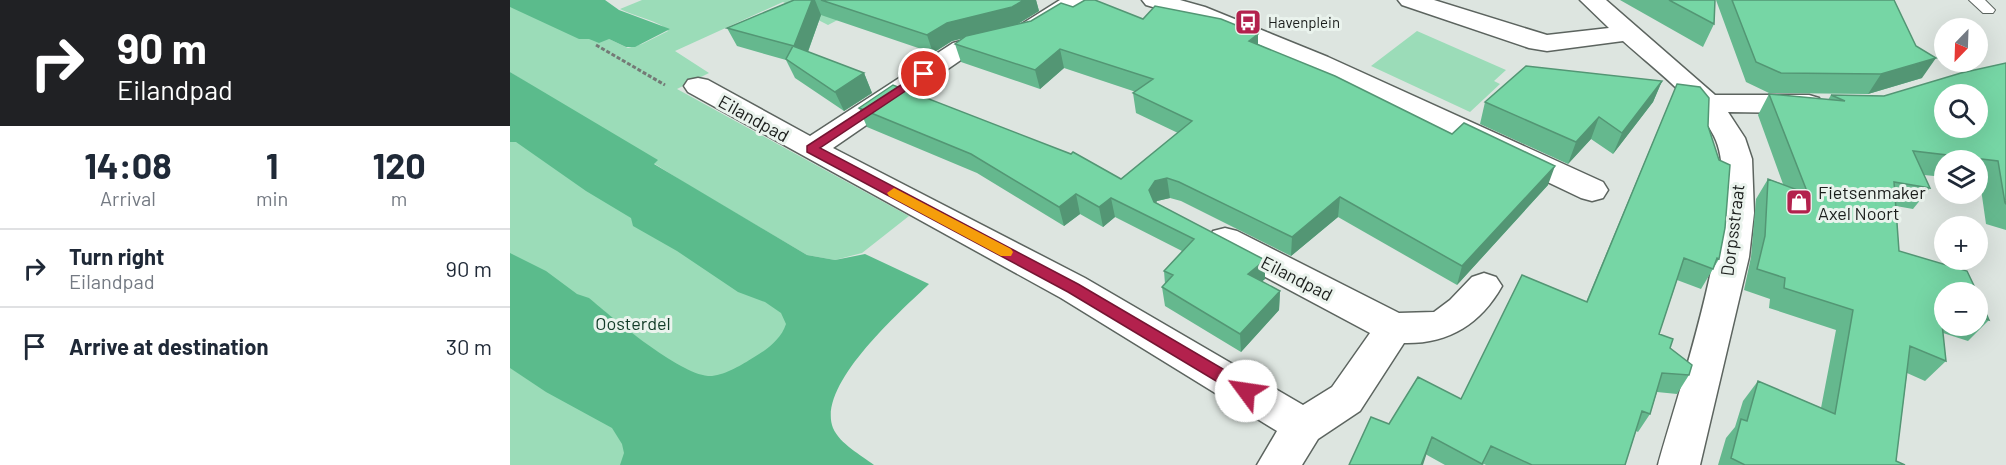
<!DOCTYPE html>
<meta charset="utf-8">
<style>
:root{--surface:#fff;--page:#f6f6f7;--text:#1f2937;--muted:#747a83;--line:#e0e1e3}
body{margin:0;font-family:Barlow,sans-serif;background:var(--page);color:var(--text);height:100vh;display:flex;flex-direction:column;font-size:22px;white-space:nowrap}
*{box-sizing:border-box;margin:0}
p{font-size:20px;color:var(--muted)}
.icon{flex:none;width:33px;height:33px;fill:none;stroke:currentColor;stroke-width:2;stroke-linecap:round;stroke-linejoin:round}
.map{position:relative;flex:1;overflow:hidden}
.drawer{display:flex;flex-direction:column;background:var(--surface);width:510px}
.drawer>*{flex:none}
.top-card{background:#202124;color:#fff;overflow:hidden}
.needle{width:39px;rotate:203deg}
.tools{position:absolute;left:1424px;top:18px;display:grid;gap:12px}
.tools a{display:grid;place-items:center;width:54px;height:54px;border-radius:50%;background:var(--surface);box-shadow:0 6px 24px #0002;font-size:30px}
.pin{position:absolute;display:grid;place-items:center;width:51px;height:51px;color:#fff;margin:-26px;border:3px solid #fff;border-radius:50%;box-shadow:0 2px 6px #0007}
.me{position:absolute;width:66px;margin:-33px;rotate:301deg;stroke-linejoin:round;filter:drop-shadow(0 0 4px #0008)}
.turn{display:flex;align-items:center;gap:21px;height:126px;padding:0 18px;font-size:27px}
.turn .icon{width:78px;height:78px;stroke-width:2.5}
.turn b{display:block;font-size:42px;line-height:51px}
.eta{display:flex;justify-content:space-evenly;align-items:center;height:102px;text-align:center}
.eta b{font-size:36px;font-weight:700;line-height:42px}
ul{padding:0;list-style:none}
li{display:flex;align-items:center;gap:18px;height:78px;padding:0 18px;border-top:2px solid var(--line)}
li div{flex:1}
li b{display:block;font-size:22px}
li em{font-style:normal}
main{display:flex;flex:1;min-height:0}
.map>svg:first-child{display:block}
.green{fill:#9bdcb8}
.water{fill:#5bbb8c}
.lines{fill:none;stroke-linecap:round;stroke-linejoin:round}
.service-casing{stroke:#5c645f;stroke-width:2}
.minor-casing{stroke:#5c645f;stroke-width:3}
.path{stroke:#747a76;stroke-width:3;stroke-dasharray:4 2;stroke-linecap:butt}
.service{fill:#fff;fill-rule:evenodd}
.minor{fill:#fff;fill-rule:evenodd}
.wall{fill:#65b88e}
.shaded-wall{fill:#539674}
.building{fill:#76d6a5;stroke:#539674;stroke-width:1.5;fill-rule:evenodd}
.route{fill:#b3214d;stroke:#741532;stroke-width:1.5}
.slow{fill:#f59e0b}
.labels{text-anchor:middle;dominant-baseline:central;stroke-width:6;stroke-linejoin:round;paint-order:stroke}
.far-poi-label{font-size:15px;fill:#1b1e1c;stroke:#eaf3ed;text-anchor:start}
.street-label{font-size:18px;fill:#1b1e1c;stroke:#eaf3ed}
.poi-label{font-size:18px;fill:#1b1e1c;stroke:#eaf3ed;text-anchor:start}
.park-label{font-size:18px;fill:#113b27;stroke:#eaf3ed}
</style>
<main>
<section class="drawer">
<div class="top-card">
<div class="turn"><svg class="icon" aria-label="right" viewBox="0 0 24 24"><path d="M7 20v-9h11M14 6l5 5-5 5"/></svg><div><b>90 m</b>Eilandpad</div></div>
</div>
<div class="eta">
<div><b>14:08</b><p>Arrival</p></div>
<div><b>1</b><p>min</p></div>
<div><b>120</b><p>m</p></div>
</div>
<ul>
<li><svg class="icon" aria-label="right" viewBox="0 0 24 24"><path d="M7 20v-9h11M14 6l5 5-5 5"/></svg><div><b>Turn right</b><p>Eilandpad</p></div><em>90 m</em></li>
<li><svg class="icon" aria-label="arrive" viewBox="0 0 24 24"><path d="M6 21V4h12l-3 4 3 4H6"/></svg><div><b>Arrive at destination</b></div><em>30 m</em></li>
</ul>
</section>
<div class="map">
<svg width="1496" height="465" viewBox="0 0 1496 465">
<rect width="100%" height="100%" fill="#dde5e0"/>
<!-- green -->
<path class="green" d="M 0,0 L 79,39 L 99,39 L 118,48 L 132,44 L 158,31 C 151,21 123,16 110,9 L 132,0 L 366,0 L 318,25 L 273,2 L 165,51 L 199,73 L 167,89 L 399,216 L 352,253 L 325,260 L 297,255 L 178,185 L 0,72 Z
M 907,31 L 996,70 L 984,81 L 990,84 L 960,112 L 861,66 Z
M 0,106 L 328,304 L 148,465 L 0,465 Z"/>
<!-- water -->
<path class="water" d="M 0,0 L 95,0 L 109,10 L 160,29 L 125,47 L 116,47 L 99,39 L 89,43 L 79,39 L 69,39 L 0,7 Z
M 0,72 L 148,160 L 144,164 L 297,255 L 325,260 L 355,254 L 419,284 C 391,311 306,385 323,428 C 330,444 351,455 364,465 L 110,465 L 114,453 L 112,444 L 102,428 L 36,392 L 0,368 L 0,253 L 36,271 L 67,294 L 79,298 C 104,319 168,373 198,376 C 211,377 230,366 241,359 C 255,351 271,340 276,324 L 271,313 L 255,302 L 228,292 L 167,251 L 123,226 L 121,218 L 76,191 L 6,142 L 0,142 Z"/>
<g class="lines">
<defs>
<path id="service" d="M 1459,0 L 1475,0 L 1485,10 L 1483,13 L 1473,13 Z"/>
<path id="minor" d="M 550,0 L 579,0 L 575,5 L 525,37 L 461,53 L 323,148 L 575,278 L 793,405 L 822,387 L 860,333 L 703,249 L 698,240 L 703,231 L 715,228 L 727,231 L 889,313 L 924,312 L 940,300 L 962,277 L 974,273 L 986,277 L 992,286 C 970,325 938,344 894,343 L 850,411 L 808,439 L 792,465 L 747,465 L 767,431 L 551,298 L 178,92 L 174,86 L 178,80 L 188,78 L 198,80 L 300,136 L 443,43 L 507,27 Z
M 632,0 L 670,0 L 695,7 L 818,57 L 1093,182 L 1098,190 L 1093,198 L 1082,201 L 1071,198 L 800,69 L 677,17 L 636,5 Z
M 888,0 L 924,0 L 1037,35 L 1099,28 L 1070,0 L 1096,0 L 1205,95 L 1299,95 L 1309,98 L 1313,104 L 1309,110 L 1299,113 L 1218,112 L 1235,138 L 1242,159 L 1244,213 L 1239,257 L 1190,465 L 1148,465 C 1167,395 1236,197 1204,136 C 1184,97 1145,70 1113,41 L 1037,51 L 1019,48 L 892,5 Z"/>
</defs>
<!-- service casing -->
<use href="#service" class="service-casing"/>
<!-- minor casing -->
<use href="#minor" class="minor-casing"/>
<!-- path -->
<path class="path" d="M 86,45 L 155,85"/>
<!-- service -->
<use href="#service" class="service"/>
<!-- minor -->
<use href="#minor" class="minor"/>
</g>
<!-- wall -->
<path class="wall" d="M 284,0 L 526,0 L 529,11 L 508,24 L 521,21 L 563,7 L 633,19 L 748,44 L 1038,185 L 947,285 L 828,217 L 781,256 L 671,201 L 660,198 L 647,201 L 646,202 L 755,279 L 752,281 L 770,291 L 769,310 L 731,352 L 655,306 L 652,287 L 655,284 L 654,271 L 672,251 L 605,217 L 593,227 L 570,214 L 554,226 L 467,173 L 357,127 L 349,108 L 611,179 L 668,133 L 626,113 L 623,93 L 626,92 L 554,68 L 530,89 L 451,62 L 445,44 L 454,38 L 442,41 L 423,53 L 311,15 L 298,52 L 354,73 L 362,93 L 334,111 L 285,78 L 276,60 L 227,46 L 217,28 Z
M 1110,0 L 1205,0 L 1204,24 L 1193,47 Z
M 1206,0 L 1384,0 L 1412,78 L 1358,94 L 1259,93 L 1236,82 Z
M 1496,63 L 1496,230 L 1476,224 L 1470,182 L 1467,181 L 1467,160 L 1434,160 L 1434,177 L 1414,175 L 1420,188 L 1403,209 L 1386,206 L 1389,251 L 1434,292 L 1434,326 L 1467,326 L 1467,293 L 1479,320 L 1458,341 L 1433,333 L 1436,361 L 1415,381 L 1397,373 L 1386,461 L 1395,465 L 1208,465 L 1216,438 L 1225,427 L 1233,401 L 1248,381 L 1311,408 L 1326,330 L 1259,308 L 1260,299 L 1234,290 L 1241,257 L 1246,199 L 1258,179 L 1273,184 L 1248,115 L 1259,94 L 1318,100 L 1321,95 L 1374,96 Z
M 1152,81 L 1143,102 L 1103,154 L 1081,139 L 1058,164 L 970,124 L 975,102 Z
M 1167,84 L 1198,126 L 1209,259 L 1191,289 L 1167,280 L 1149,334 L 1179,375 L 1167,394 L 1147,392 L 1140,414 L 1128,432 L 1126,431 L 1115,465 L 976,465 L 974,464 L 973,465 L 935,465 L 917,455 L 879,424 L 951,399 L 1076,302 Z"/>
<!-- shaded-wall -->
<path class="shaded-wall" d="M 302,0 L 305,0 L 311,15 L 293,65 L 284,47 Z
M 514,0 L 526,0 L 529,11 L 506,25 L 442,41 L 423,53 L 417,35 L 437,23 Z
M 748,34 L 748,53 L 739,41 Z
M 550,49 L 554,68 L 530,89 L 525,70 Z
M 1426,58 L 1412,78 L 1358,94 L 1371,74 Z
M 354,73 L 362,93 L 334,111 L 325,92 Z
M 1152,81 L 1143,102 L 1103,154 L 1112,133 Z
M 1089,117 L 1081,139 L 1058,164 L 1066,142 Z
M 1045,166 L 1038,185 L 947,285 L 952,266 Z
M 657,178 L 660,198 L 647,201 L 641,210 L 639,190 L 645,181 Z
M 566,194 L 570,214 L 554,226 L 549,207 Z
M 830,197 L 828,217 L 781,256 L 782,237 Z
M 601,198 L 605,217 L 593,227 L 589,207 Z
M 755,260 L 755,279 L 738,293 L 738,274 Z
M 770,291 L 769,310 L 731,352 L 730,334 Z
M 922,437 L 913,465 L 911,465 Z"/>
<!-- building -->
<path class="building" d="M 284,0 L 302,0 L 284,46 L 217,28 Z
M 311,0 L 514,0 L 502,7 L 437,23 L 417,35 Z
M 575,0 L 585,0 L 633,19 L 645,6 L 711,19 L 748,34 L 739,41 L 825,76 L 942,134 L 954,123 L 1045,166 L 952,266 L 830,197 L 782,237 L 669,182 L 657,178 L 645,181 L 639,190 L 644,202 L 755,260 L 738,274 L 770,291 L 730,334 L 652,287 L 663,275 L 654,271 L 684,239 L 601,198 L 589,207 L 566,194 L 549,207 L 461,154 L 349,108 L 383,85 L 561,154 L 563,152 L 611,179 L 682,121 L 623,93 L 643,79 L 550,49 L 525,70 L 445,44 L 456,36 L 521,21 L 551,3 L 563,7 Z
M 1159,0 L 1205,0 L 1204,24 Z
M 1222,0 L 1384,0 L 1406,46 L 1426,58 L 1371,74 L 1271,73 L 1246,62 Z
M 283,46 L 354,73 L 325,92 L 276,59 Z
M 1496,63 L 1496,204 L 1495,203 L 1488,161 L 1403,151 L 1420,188 L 1384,182 L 1389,251 L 1457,271 L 1467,292 L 1434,292 L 1434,306 L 1430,305 L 1436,361 L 1400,346 L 1386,461 L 1395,465 L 1235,465 L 1221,458 L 1231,419 L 1237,421 L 1248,381 L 1325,414 L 1343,310 L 1274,288 L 1275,278 L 1247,269 L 1255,236 L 1258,179 L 1298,194 L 1259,94 L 1335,101 L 1321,95 L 1374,96 L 1451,73 ZM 1434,94 L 1467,94 L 1467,128 L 1434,128 Z
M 1016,66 L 1152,81 L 1112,133 L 1089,117 L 1066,142 L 975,102 Z
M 1167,84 L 1190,87 L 1199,98 L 1198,126 L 1209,160 L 1220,165 L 1215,228 L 1209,259 L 1207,258 L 1203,269 L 1174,258 L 1149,334 L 1163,339 L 1160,348 L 1182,365 L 1179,375 L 1152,373 L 1140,414 L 1132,411 L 1115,465 L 1022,465 L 981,446 L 972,464 L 922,437 L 911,465 L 839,465 L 861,417 L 879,424 L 908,377 L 951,399 L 1012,275 L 1077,302 Z
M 1467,293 L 1479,320 L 1467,316 Z"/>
<!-- route -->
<path class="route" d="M 414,70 L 420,74 L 418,76 L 310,148 L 568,284 L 742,386 L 744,391 L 742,396 L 731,396 L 558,292 L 297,152 L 297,146 Z"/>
<!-- slow -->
<path class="slow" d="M 384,188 L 501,249 L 503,252 L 501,256 L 491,256 L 379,196 L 377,193 Z"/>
<!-- icons -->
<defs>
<symbol id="bus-square" viewBox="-11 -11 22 22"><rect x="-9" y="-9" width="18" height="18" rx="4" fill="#b3214d" stroke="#eaf3ed"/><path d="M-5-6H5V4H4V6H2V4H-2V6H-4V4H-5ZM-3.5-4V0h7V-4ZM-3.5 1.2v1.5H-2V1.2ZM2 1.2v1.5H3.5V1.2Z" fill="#fff"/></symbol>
<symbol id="shop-square" viewBox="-11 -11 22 22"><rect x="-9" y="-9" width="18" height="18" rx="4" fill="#b3214d" stroke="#eaf3ed"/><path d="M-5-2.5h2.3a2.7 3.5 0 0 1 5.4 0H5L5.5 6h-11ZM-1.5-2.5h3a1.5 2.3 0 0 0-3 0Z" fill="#fff"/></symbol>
</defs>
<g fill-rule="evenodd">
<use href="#bus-square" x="723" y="7" width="30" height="30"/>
<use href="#shop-square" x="1274" y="187" width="30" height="30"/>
</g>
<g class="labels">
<!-- far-poi labels -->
<g class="far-poi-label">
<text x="758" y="22">Havenplein</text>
</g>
<!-- street labels -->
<g class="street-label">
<text transform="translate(244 118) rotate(29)">Eilandpad</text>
<text transform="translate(1222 230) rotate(-83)">Dorpsstraat</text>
<text transform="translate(787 278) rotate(27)">Eilandpad</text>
</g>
<!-- poi labels -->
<g class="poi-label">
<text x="1308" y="192">Fietsenmaker<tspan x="1308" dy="21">Axel Noort</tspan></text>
</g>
<!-- park labels -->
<g class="park-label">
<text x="123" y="323">Oosterdel</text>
</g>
</g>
</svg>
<div class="tools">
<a><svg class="needle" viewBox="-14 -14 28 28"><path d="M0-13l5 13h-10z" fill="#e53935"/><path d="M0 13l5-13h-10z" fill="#747a83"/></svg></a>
<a><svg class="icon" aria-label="search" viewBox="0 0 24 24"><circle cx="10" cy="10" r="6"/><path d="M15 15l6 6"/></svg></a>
<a><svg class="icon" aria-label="layers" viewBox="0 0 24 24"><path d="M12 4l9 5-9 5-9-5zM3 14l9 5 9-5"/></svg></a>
<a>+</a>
<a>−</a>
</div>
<div class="pin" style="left:414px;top:74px;background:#d93025"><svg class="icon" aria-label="arrive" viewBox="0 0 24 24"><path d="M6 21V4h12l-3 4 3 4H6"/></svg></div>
<svg class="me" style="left:736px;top:391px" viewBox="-20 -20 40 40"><circle r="19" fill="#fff"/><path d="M0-13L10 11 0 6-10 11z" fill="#b3214d"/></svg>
</div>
</main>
